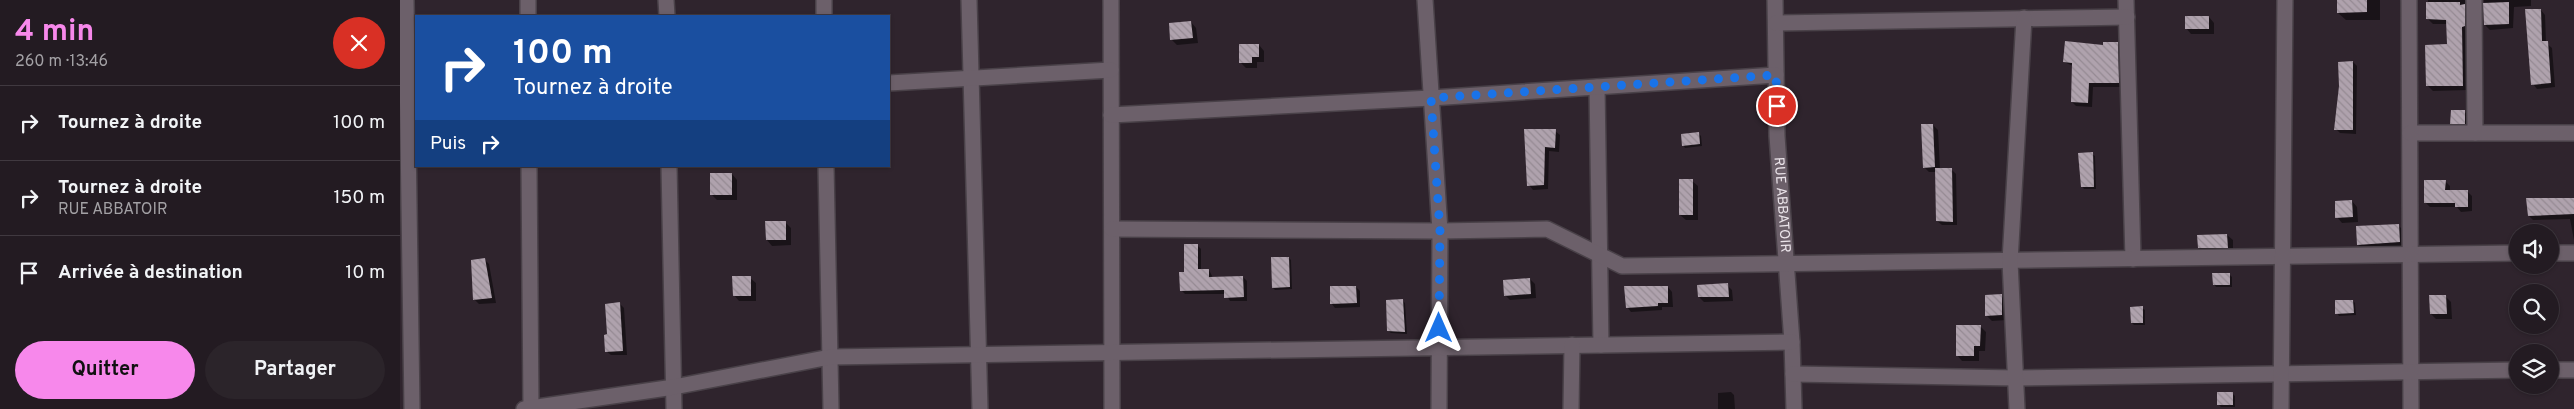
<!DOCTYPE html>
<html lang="fr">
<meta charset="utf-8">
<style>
:root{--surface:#231b22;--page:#2b242a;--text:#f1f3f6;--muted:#a3a1a5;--line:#403940;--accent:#f788eb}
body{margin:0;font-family:Overpass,sans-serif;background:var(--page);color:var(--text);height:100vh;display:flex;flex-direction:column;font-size:19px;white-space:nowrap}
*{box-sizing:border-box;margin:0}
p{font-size:16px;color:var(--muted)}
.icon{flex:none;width:28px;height:28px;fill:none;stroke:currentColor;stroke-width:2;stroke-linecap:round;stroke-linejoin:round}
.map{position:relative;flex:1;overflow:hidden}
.drawer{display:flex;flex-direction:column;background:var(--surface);width:400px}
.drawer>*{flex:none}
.top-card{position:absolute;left:15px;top:15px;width:475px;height:152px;border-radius:0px;box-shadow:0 1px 4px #0004,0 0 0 1px var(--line);background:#1a4fa0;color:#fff;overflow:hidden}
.controls{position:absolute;left:2109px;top:224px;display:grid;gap:10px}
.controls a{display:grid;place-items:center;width:50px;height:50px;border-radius:50%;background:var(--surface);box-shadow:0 1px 4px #0004,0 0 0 1px var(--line);font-size:25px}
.pin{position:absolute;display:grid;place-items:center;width:42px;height:42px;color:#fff;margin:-21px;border:2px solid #fff;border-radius:50%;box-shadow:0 1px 5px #0007}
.me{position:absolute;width:55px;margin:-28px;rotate:0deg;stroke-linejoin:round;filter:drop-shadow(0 0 4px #0008)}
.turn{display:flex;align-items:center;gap:18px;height:105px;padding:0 15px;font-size:22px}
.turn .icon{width:65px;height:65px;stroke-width:2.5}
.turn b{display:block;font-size:35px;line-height:42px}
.then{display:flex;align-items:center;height:48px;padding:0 15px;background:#0003;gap:10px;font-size:19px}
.round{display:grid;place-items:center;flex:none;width:52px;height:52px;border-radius:26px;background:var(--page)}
.summary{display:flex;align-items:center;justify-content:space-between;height:85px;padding:0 15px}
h1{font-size:30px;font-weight:700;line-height:38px;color:var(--accent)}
.button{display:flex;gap:10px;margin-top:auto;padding:10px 15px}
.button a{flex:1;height:58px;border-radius:30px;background:var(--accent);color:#111;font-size:20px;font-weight:700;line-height:58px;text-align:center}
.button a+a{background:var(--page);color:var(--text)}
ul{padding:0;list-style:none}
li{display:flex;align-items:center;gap:15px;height:75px;padding:0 15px;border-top:1px solid var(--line)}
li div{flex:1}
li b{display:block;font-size:19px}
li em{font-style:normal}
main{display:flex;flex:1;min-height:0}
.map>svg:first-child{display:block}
.shadow{fill:#0007}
.building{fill:url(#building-back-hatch)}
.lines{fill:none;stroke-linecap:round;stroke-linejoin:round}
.street-casing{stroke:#494148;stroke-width:18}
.street{stroke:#6c606a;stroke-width:15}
.route{stroke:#1a73e8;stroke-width:9;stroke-dasharray:0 16.2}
.labels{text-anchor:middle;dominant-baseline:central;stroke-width:5;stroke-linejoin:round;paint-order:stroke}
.street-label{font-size:14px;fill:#ebe4ea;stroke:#251b23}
</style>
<main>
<section class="drawer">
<div class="summary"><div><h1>4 min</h1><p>260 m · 13:46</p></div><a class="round" style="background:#d93025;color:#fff"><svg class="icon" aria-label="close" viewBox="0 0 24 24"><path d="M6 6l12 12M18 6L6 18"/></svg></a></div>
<ul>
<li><svg class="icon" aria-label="right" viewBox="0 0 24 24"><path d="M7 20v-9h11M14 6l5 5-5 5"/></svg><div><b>Tournez à droite</b></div><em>100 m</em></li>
<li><svg class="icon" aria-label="right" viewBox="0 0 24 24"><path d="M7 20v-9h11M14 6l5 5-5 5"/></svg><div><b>Tournez à droite</b><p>RUE ABBATOIR</p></div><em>150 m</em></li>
<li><svg class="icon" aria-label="arrive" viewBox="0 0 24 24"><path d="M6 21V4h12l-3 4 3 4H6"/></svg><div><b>Arrivée à destination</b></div><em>10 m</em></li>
</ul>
<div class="button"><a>Quitter</a><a>Partager</a></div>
</section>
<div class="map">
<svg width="2174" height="409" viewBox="0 0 2174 409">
<defs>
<pattern id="building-back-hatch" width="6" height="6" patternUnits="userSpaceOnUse" patternTransform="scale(1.25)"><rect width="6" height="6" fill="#afa2ad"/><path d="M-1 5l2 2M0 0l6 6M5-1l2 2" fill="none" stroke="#958a93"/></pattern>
</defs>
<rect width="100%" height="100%" fill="#2f242d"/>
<!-- shadow -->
<path class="shadow" d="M 1939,0 L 1980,0 L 1980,20 L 1946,20 L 1938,13 Z
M 2028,0 L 2073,0 L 2068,90 L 2033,91 L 2027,85 L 2049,45 L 2048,24 L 2033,24 L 2028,19 Z
M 2084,0 L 2131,0 L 2131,6 L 2114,7 L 2113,28 L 2090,30 L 2085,25 Z
M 2141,10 L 2145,15 L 2146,43 L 2152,48 L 2155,87 L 2137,89 L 2133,84 Z
M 1809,17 L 1814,23 L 1814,34 L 1791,34 L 1786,28 Z
M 791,22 L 796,28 L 798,43 L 777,45 L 771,39 Z
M 1717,43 L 1722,47 L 1723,87 L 1693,87 L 1692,107 L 1676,106 L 1672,102 L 1673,66 L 1664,62 Z
M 859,45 L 864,51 L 864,62 L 857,62 L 857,68 L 846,68 L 841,63 Z
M 1953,62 L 1957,66 L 1956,134 L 1940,133 L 1936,129 Z
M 2064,111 L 2067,114 L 2067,126 L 2054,126 L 2052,123 Z
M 1533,125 L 1538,130 L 1540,170 L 1552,170 L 1556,174 L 1557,225 L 1542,225 L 1537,221 L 1536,172 L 1529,172 L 1524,167 Z
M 1126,130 L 1155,131 L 1160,135 L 1159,152 L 1149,151 L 1148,189 L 1133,190 L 1129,185 Z
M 1299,134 L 1301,136 L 1302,146 L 1285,148 L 1283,145 Z
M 1692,154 L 1695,156 L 1696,189 L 1684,189 L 1682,186 Z
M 332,174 L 337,180 L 337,200 L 317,200 L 312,195 Z
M 1292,181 L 1298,186 L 1298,220 L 1286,220 L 1280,215 Z
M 2045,181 L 2050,186 L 2050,191 L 2067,191 L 2072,196 L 2072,211 L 2061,212 L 2057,207 L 2030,207 L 2025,202 Z
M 2174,198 L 2174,240 L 2170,219 L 2133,220 L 2129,216 Z
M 1952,201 L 1957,207 L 1958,222 L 1942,223 L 1937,217 Z
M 385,222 L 391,228 L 391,245 L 372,246 L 367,240 Z
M 1998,225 L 2004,231 L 2005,248 L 1964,250 L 1958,245 Z
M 1827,235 L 1833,240 L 1833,253 L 1804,253 L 1799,248 Z
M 797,245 L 801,249 L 801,270 L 809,270 L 813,278 L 843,277 L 847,281 L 847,301 L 830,301 L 826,294 L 785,294 L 781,290 L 785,273 Z
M 889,258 L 891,260 L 892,289 L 875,290 L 873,288 Z
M 84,259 L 89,264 L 96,303 L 79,304 L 74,299 Z
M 1829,274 L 1832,277 L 1832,287 L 1816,287 L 1814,284 Z
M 350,278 L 356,283 L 356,301 L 339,301 L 334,295 Z
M 1130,279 L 1135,284 L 1136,298 L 1110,300 L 1105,295 Z
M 1327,285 L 1332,290 L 1333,301 L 1304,302 L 1299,297 Z
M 956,287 L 960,291 L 960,307 L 935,308 L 931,303 Z
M 1268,287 L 1272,292 L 1273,307 L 1262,307 L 1262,310 L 1231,312 L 1227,307 Z
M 1601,296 L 1607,301 L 1607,320 L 1592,321 L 1586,315 Z
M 2046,297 L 2051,302 L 2052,319 L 2036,319 L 2031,314 Z
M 1002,300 L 1005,303 L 1007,334 L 991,333 L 988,331 Z
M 1953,301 L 1955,303 L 1956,315 L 1939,316 L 1937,313 Z
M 2112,301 L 2118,301 L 2118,316 L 2112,313 Z
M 220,304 L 224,308 L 227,355 L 211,355 L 206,351 Z
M 1742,308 L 1745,310 L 1745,325 L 1734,325 L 1732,323 Z
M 1580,326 L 1586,332 L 1585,351 L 1579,351 L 1579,361 L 1562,361 L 1557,355 Z
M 1331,392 L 1334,395 L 1335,409 L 1318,409 L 1318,393 Z
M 1832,393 L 1835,396 L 1835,407 L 1821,407 L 1819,405 Z"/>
<!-- building -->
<path class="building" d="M 1937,0 L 1967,0 L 1967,12 L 1937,13 Z
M 2026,2 L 2060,2 L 2060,5 L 2065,4 L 2065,26 L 2062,27 L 2063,86 L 2026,86 L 2025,45 L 2047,44 L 2046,20 L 2026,19 Z
M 2109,2 L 2109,24 L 2084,25 L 2083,3 Z
M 2125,9 L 2141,9 L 2142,41 L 2148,41 L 2151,83 L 2131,85 Z
M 1785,16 L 1809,16 L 1809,29 L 1785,29 Z
M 791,21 L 793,38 L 770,40 L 769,23 Z
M 1665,41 L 1703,45 L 1703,42 L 1718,42 L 1719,83 L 1689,83 L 1688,103 L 1671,102 L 1672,63 L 1663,62 Z
M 839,44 L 859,44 L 859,57 L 852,57 L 852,63 L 839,63 Z
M 1953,61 L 1953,130 L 1934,130 L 1939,86 L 1938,62 Z
M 2051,110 L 2065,110 L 2065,124 L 2050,124 Z
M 1521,124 L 1533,124 L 1535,167 L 1523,168 Z
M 1124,129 L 1156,129 L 1155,148 L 1145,147 L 1144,185 L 1127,186 Z
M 1299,132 L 1300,144 L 1282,146 L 1281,134 Z
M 1693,152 L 1694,187 L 1681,187 L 1678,153 Z
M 1535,168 L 1552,168 L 1553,222 L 1536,221 Z
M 310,173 L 332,173 L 332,195 L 310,195 Z
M 1279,179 L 1293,179 L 1293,215 L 1279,215 Z
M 2024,180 L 2046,180 L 2045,190 L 2068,190 L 2068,207 L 2055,207 L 2055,203 L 2024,203 Z
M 2126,198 L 2174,198 L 2174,214 L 2128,216 Z
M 1952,200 L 1953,217 L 1935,218 L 1935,201 Z
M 365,221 L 386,221 L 386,240 L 366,240 Z
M 1999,224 L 2000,242 L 1957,245 L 1956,226 Z
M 1827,234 L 1828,248 L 1798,248 L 1797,235 Z
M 784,244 L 798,244 L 798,269 L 809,269 L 809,277 L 843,276 L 844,297 L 824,298 L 824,290 L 780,291 L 779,272 L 784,272 Z
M 871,257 L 889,257 L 890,287 L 872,288 Z
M 85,258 L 92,298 L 73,300 L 71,260 Z
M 1812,273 L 1830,273 L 1830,285 L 1813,285 Z
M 332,276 L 351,276 L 351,296 L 333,296 Z
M 1130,278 L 1131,294 L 1104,296 L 1103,280 Z
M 1328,283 L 1329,297 L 1298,297 L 1297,285 Z
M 930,286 L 956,286 L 957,303 L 930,304 Z
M 1224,286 L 1268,286 L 1268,303 L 1258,303 L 1258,306 L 1226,308 Z
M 1602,294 L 1602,315 L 1585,316 L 1585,295 Z
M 2029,295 L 2046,295 L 2047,314 L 2030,314 Z
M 1003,299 L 1005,332 L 987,331 L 986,300 Z
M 1935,300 L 1953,300 L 1954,313 L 1935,314 Z
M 220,302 L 223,351 L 205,352 L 204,335 L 207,334 L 205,304 Z
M 1743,306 L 1743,323 L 1731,323 L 1730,307 Z
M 1556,325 L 1581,325 L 1580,346 L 1574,346 L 1574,356 L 1556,356 Z
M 1817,392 L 1833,392 L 1833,405 L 1817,405 Z"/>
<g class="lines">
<defs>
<g id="street">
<path d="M 6,0 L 12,409"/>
<path d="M 128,0 L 128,16"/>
<path d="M 266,0 L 267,16"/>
<path d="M 424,0 L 424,16"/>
<path d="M 569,0 L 580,409"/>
<path d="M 711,0 L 712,409"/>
<path d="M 1025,0 L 1040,231 L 1039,409"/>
<path id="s1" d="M 1375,0 L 1377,136 L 1392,342 L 1394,409"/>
<path d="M 1726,0 L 1733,259"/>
<path d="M 2009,0 L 2011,409"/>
<path d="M 2074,0 L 2075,133"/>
<path d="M 1376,23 L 1727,17"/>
<path d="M 489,83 L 711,70"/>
<path d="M 1197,87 L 1201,345"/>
<path d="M 711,115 L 1031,98 L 1376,75"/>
<path d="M 2010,133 L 2174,133"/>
<path d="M 129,166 L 131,409"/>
<path d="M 269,166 L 274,409"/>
<path d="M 426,166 L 431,409"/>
<path d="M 712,229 L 1040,231 L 1147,229 L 1222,266 L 2118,253"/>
<path d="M 2150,253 L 2174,253"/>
<path d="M 2150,370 L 2174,370"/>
<path d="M 1393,374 L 1616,378 L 2118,370"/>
<path d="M 124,409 L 274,387 L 430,357 L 1392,342"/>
<path d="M 1171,409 L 1172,345"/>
<path d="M 1617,409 L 1610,261 L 1624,18"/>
<path d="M 1881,409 L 1885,0"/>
</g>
</defs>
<!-- street casing -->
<use href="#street" class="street-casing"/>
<!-- street -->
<use href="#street" class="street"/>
</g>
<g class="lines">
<!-- route -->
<path class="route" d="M 1039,328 L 1040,231 L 1031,98 L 1376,75 L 1377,106"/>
</g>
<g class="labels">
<!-- street labels -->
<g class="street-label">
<text stroke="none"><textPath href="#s1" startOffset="205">RUE ABBATOIR</textPath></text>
</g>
</g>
</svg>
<div class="controls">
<a><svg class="icon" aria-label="sound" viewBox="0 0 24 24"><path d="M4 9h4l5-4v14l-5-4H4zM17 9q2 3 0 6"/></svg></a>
<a><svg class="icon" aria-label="search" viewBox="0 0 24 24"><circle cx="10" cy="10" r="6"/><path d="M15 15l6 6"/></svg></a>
<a><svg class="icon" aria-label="layers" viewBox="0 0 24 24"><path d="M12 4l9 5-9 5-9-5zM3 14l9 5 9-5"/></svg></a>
</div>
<div class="pin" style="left:1377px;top:106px;background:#d93025"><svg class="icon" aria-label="arrive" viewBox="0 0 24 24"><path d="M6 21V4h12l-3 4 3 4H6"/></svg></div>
<svg class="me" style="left:1039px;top:328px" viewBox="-20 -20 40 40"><path d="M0-17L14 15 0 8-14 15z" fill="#1a73e8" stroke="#fff" stroke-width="4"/></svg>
<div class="top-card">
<div class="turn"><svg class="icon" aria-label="right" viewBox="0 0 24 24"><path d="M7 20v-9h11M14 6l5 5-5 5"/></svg><div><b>100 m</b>Tournez à droite</div></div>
<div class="then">Puis<svg class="icon" aria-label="right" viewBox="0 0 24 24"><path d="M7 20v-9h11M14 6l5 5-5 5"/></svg></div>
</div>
</div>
</main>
